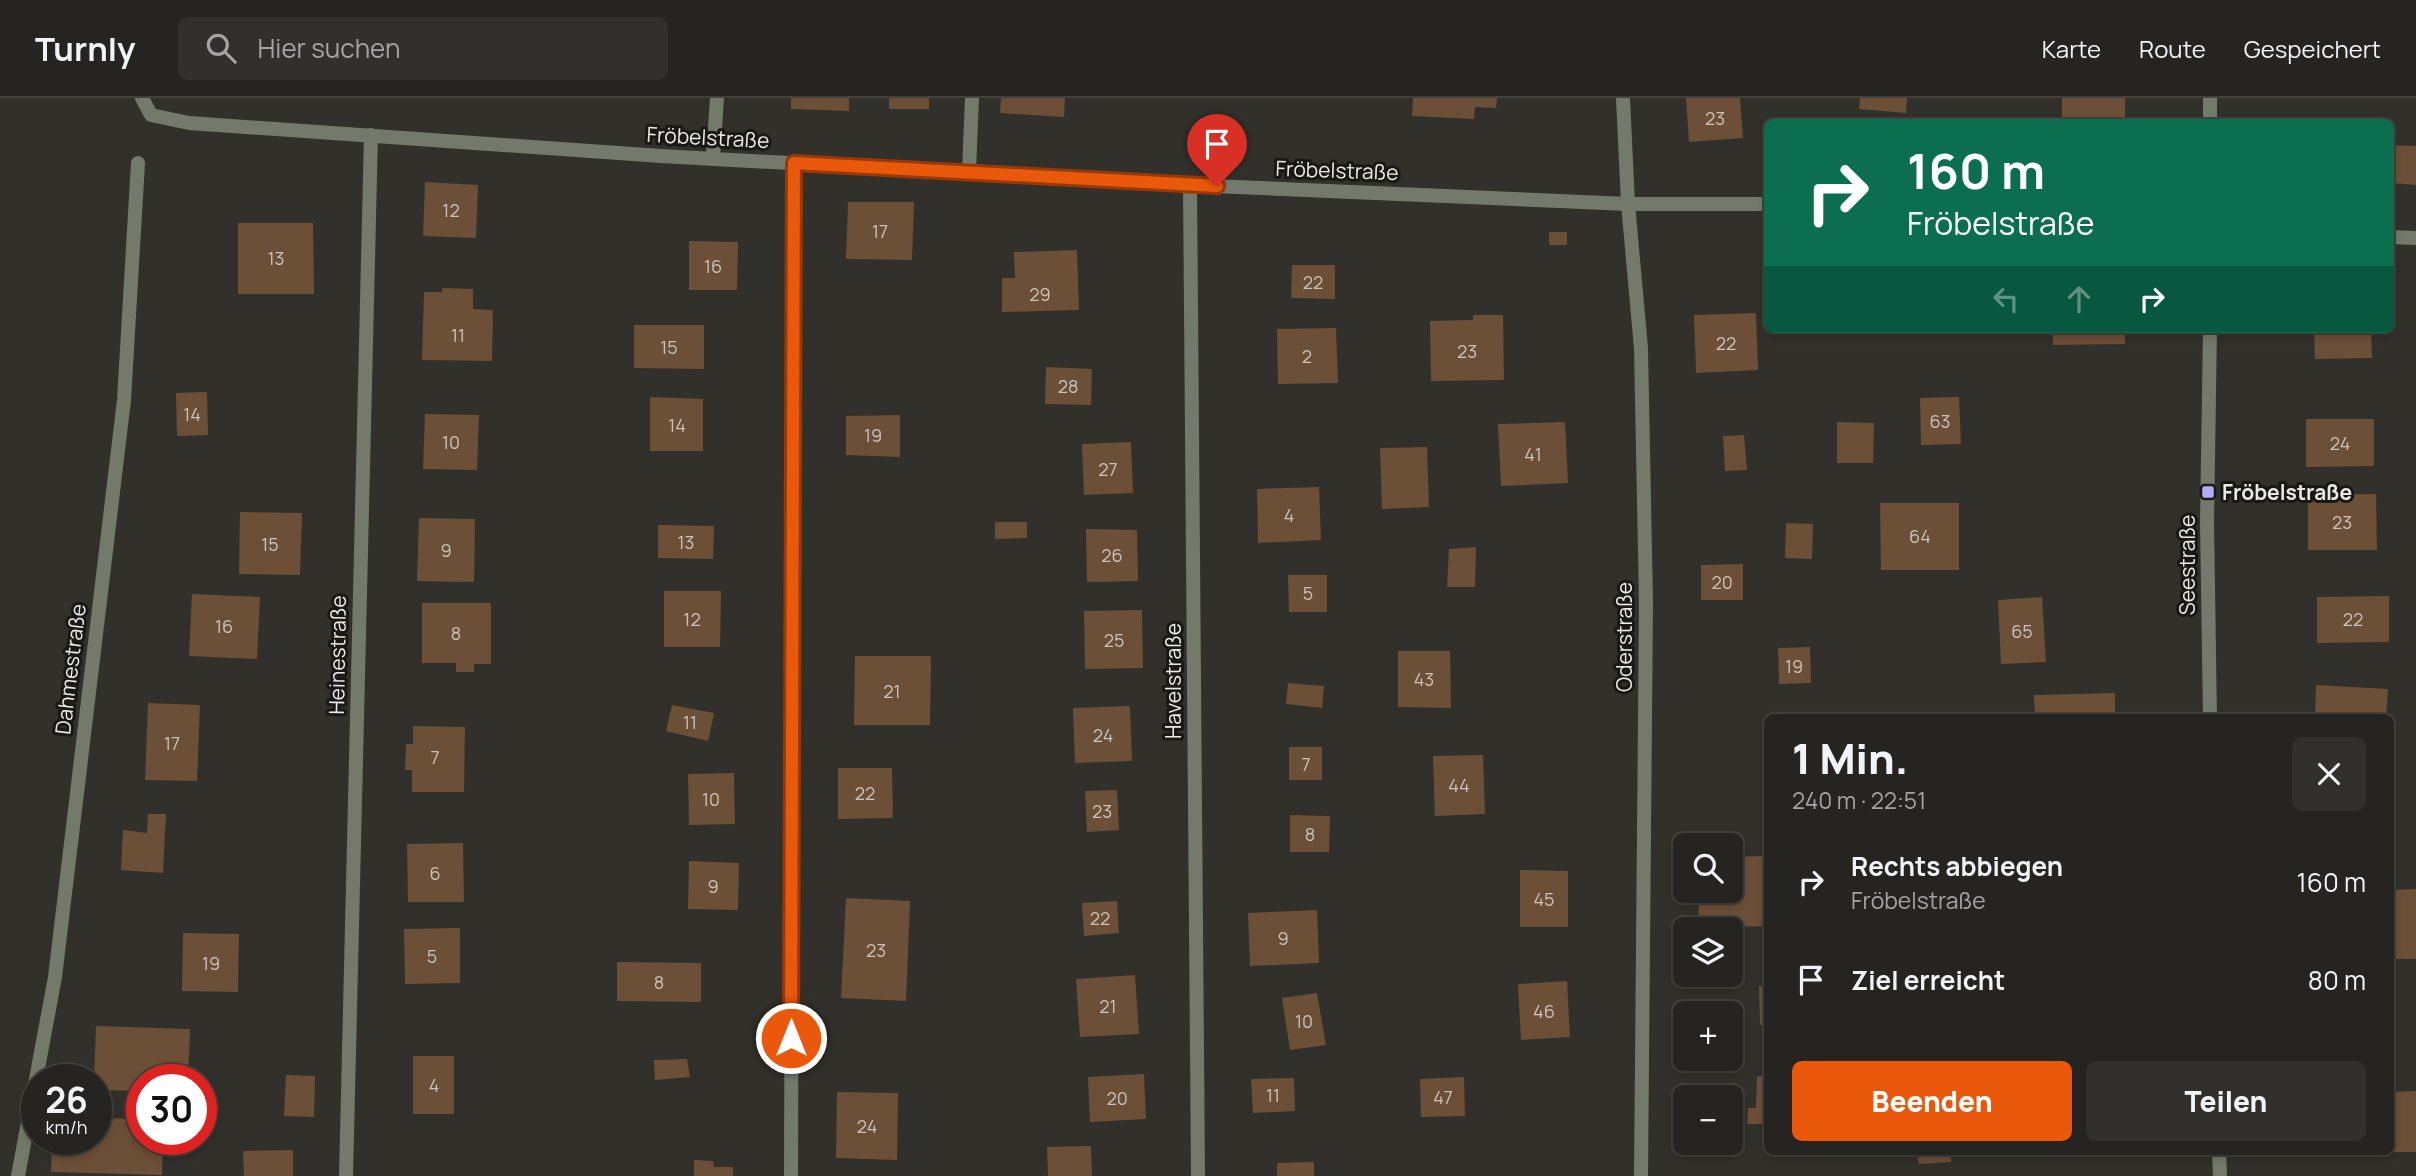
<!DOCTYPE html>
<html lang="de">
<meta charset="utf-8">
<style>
:root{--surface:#262420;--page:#32302d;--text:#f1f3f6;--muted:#a4a4a5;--line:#42413e;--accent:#ea580c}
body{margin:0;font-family:Manrope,sans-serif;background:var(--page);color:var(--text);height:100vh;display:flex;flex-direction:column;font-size:26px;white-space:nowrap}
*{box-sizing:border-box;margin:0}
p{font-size:23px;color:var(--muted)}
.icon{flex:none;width:38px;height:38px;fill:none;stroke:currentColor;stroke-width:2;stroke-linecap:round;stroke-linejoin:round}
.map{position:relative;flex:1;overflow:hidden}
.drawer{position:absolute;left:1764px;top:616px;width:630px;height:441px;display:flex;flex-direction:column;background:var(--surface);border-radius:10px;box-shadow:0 4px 10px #0003,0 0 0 2px var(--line)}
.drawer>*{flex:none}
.hud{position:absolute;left:1764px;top:21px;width:630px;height:214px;border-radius:10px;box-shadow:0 4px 10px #0003,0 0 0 2px var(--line);background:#0b6e4f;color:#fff;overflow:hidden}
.buttons{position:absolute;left:1673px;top:735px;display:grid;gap:14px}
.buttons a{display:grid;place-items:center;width:70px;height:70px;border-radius:10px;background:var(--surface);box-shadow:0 4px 10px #0003,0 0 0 2px var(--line);font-size:35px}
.speed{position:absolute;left:21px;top:966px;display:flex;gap:14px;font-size:35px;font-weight:700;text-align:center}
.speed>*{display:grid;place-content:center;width:91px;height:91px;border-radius:50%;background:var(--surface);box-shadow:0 4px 10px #0003,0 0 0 2px var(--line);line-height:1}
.speed small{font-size:18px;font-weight:400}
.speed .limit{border:10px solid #d22;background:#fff;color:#111}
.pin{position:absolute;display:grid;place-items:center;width:60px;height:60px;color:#fff;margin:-72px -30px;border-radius:50% 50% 50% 0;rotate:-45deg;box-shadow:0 0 7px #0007}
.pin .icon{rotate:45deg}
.me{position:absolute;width:77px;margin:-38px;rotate:0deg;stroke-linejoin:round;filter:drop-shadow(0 0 5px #0008)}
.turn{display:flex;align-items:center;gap:24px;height:147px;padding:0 28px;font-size:32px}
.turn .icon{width:91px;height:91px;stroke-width:2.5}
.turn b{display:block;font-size:49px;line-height:60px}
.lanes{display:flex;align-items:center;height:66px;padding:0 28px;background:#0003;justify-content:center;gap:35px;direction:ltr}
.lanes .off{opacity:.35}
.round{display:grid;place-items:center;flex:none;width:74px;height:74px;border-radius:10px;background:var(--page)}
.overview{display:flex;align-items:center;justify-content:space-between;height:119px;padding:0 28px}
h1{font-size:42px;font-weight:800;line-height:52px}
.button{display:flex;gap:14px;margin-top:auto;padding:14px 28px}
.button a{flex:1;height:80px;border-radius:10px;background:var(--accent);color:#fff;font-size:28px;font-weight:800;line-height:80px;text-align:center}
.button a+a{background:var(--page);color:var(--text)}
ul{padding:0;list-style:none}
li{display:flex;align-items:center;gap:21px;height:98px;padding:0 28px}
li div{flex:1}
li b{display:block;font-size:26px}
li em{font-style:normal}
header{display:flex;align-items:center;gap:42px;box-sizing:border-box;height:98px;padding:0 35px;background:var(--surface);border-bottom:2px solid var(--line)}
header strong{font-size:33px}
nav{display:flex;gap:38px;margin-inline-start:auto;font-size:24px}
.search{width:490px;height:63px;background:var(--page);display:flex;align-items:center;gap:18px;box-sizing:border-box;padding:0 24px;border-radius:10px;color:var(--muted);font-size:26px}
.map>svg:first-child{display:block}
.building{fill:#6c4f37}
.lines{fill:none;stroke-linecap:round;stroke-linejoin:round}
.service{stroke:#747a6b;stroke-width:14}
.minor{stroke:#747a6b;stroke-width:14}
.route-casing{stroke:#983908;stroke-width:18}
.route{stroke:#ea580c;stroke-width:12}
.poi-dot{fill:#b3adf9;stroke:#191815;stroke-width:2.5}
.labels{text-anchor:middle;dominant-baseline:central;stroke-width:6;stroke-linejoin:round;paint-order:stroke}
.number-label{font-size:18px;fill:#cbc2ba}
.street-label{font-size:21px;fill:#ebe9e5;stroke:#191815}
.poi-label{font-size:21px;font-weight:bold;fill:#ebe9e5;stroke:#191815;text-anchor:start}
</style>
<header>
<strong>Turnly</strong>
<div class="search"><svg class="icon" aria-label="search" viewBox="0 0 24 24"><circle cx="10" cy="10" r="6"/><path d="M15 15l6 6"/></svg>Hier suchen</div>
<nav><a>Karte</a><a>Route</a><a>Gespeichert</a></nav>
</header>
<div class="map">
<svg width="2416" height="1078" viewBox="0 0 2416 1078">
<rect width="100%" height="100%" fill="#32302a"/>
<!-- building -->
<path class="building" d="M 791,0 L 849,0 L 849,13 L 791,11 Z
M 889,0 L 929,0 L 929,11 L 889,11 Z
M 1001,0 L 1065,0 L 1064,19 L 1000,15 Z
M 1413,0 L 1497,0 L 1496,10 L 1475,9 L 1474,21 L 1412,18 Z
M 1686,0 L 1740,0 L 1743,40 L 1689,44 Z
M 1860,0 L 1907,0 L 1906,15 L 1859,11 Z
M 2062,0 L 2125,0 L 2125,24 L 2062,24 Z
M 2390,47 L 2416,48 L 2416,87 L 2390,85 Z
M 425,84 L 478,87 L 476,140 L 423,138 Z
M 848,104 L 914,104 L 912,162 L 846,161 Z
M 238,125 L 313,125 L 314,196 L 238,196 Z
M 1549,134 L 1567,134 L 1567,147 L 1549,147 Z
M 689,143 L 738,144 L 737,192 L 689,192 Z
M 1077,152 L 1079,212 L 1002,214 L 1002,180 L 1015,180 L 1014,154 Z
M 1292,167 L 1335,167 L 1335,201 L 1291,200 Z
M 442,190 L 473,191 L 473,211 L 493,212 L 492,263 L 422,262 L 424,194 L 442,194 Z
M 1756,215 L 1758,272 L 1696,275 L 1694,217 Z
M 1473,217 L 1503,217 L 1504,282 L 1431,283 L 1430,223 L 1473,222 Z
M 634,227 L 704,227 L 704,271 L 634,270 Z
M 1336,230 L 1338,285 L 1278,286 L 1277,231 Z
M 2053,231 L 2125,231 L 2125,246 L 2053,247 Z
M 2314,231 L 2371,231 L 2372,260 L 2315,261 Z
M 1046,269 L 1092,271 L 1091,307 L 1045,306 Z
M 207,294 L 208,337 L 177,338 L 176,295 Z
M 650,299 L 703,301 L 703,353 L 650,353 Z
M 1959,299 L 1961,346 L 1921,347 L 1920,300 Z
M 425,316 L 479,317 L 477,372 L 423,371 Z
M 900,317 L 900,359 L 846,357 L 846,318 Z
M 2306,321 L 2374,321 L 2374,368 L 2306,369 Z
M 1565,324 L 1568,385 L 1501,388 L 1498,326 Z
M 1837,324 L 1874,325 L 1873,365 L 1837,365 Z
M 1744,337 L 1747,372 L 1725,373 L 1723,338 Z
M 1131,344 L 1133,395 L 1084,397 L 1082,346 Z
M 1427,349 L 1429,409 L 1382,411 L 1380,350 Z
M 1319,389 L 1321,442 L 1258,445 L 1257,391 Z
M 2376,396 L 2377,452 L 2308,452 L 2308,397 Z
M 1880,405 L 1959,405 L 1959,472 L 1881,472 Z
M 240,414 L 302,415 L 300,477 L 239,476 Z
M 419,420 L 475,421 L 474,484 L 417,483 Z
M 995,424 L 1027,424 L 1027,440 L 995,441 Z
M 1786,425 L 1813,426 L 1812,461 L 1785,460 Z
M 658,427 L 714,428 L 713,461 L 658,460 Z
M 1086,431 L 1137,432 L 1138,483 L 1087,484 Z
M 1476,449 L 1475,489 L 1447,489 L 1449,451 Z
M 1743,466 L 1743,502 L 1701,502 L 1701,467 Z
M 1288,477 L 1327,477 L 1327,514 L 1289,514 Z
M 664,493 L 721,493 L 720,549 L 664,549 Z
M 192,496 L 260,499 L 257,561 L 189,558 Z
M 2389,498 L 2389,544 L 2317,545 L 2317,499 Z
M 2042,499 L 2046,564 L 2001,566 L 1998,502 Z
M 422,505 L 491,505 L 491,566 L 474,566 L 474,574 L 456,574 L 456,565 L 422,565 Z
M 1142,512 L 1143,570 L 1085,571 L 1084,513 Z
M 1810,549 L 1811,585 L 1779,586 L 1778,550 Z
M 1398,553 L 1450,553 L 1451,610 L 1398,609 Z
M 855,558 L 931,558 L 930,627 L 854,627 Z
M 1288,585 L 1324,588 L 1322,610 L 1286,606 Z
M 2316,587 L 2388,591 L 2386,620 L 2315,620 Z
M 2115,595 L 2115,620 L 2035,620 L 2034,597 Z
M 148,605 L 200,607 L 197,683 L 145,682 Z
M 672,607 L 714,615 L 708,643 L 666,633 Z
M 1130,608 L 1132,663 L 1075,665 L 1073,610 Z
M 413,628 L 465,629 L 464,694 L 412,694 L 412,672 L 405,672 L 406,646 L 413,646 Z
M 1289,649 L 1322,649 L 1322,682 L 1289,682 Z
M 1483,657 L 1485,716 L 1435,718 L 1433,658 Z
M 838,670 L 892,670 L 893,720 L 838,721 Z
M 734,675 L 735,726 L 689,727 L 688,676 Z
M 1117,692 L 1119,732 L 1087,734 L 1085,693 Z
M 148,716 L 166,716 L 163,775 L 121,772 L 123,732 L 147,735 Z
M 1290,717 L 1330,718 L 1329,754 L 1290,754 Z
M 463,745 L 464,804 L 408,804 L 407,746 Z
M 1765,758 L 1767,828 L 1699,830 L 1698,793 L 1731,793 L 1731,759 Z
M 689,763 L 739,765 L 738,812 L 688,811 Z
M 1520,772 L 1568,773 L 1568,829 L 1520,829 Z
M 2416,791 L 2416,861 L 2390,861 L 2390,792 Z
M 846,800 L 910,803 L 906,903 L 841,900 Z
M 1117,803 L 1119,835 L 1084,838 L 1082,805 Z
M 1317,812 L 1319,865 L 1250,868 L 1248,815 Z
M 460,830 L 460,885 L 405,886 L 404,831 Z
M 183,835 L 239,836 L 238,894 L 182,893 Z
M 617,864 L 701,865 L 701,904 L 617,903 Z
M 1135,877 L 1139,936 L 1080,939 L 1076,881 Z
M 1567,883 L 1570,939 L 1521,942 L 1518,886 Z
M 1759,888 L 1768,888 L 1768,927 L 1760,927 Z
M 1317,895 L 1326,947 L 1290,952 L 1282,900 Z
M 96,928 L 190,931 L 188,982 L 142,982 L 142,993 L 96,992 L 96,982 L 94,982 Z
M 413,958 L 454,958 L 454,1016 L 413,1016 Z
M 687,961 L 690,979 L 655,982 L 654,962 Z
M 1144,976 L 1146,1021 L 1090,1024 L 1088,979 Z
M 286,977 L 315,978 L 314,1019 L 284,1018 Z
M 1757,978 L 1768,979 L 1768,1026 L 1747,1026 L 1748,1010 L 1756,1010 Z
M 1464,979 L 1465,1018 L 1421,1019 L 1420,981 Z
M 1294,980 L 1295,1013 L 1253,1015 L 1251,981 Z
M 2416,993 L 2416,1054 L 2390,1054 L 2390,994 Z
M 837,994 L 898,995 L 897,1062 L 836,1060 Z
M 96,1020 L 142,1021 L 142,1041 L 163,1041 L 162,1077 L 51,1074 L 52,1041 L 96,1041 Z
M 1091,1048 L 1092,1078 L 1048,1078 L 1047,1049 Z
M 293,1052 L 293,1078 L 244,1078 L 243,1053 Z
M 1905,1054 L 1951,1054 L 1951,1064 L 1919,1066 L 1917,1056 L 1905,1056 Z
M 694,1062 L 713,1063 L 714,1069 L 733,1069 L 733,1078 L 694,1078 Z
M 1314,1064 L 1314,1078 L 1277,1078 L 1277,1065 Z"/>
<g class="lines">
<!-- service -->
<path class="service" d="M 969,73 L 972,0
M 18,1078 L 55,879 L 124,302 L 138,65"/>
<!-- minor -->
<path class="minor" d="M 142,0 L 151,17 L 189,25 L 661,58 L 1190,87 L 1628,106 L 1768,106
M 1623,0 L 1628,106 L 1641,250 L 1646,505 L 1641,1078
M 2210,0 L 2210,24
M 713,60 L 717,0
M 1190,87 L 1198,1078
M 2390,139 L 2416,140
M 2210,231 L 2207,424 L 2210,620
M 2219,1054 L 2220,1078
M 346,1078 L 371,37
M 791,1078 L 794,65"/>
</g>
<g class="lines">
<defs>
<path id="route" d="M 791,940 L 794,65 L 1217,88"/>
</defs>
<!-- route casing -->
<use href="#route" class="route-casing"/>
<!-- route -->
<use href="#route" class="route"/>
</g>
<!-- markers -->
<rect class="poi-dot" x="2201" y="387" width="14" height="14" rx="3.5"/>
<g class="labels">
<!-- number labels -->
<g class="number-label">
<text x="1715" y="20">23</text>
<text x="451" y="112">12</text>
<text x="880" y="133">17</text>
<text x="276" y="160">13</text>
<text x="713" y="168">16</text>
<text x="1313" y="184">22</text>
<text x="1040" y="196">29</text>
<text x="458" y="237">11</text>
<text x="1726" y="245">22</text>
<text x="669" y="249">15</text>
<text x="1467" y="253">23</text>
<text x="1307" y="258">2</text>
<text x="1068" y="288">28</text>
<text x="192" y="316">14</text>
<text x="1940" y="323">63</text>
<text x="677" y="327">14</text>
<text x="873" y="337">19</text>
<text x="451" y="344">10</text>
<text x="2340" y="345">24</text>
<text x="1533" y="356">41</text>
<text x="1108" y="371">27</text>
<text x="1289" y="417">4</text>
<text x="2342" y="424">23</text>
<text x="1920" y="438">64</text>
<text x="686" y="444">13</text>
<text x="270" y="446">15</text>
<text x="446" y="452">9</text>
<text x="1112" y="457">26</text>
<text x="1722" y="484">20</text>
<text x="1308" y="495">5</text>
<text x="692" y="521">12</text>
<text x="2353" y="521">22</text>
<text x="224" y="528">16</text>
<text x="2022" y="533">65</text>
<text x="456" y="535">8</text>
<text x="1114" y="542">25</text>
<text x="1794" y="568">19</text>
<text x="1424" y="581">43</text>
<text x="892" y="593">21</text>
<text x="690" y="624">11</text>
<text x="1103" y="637">24</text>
<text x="172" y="645">17</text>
<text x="435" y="659">7</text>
<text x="1306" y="666">7</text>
<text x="1459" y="687">44</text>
<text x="865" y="695">22</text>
<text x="711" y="701">10</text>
<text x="1102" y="713">23</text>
<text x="1310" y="736">8</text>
<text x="435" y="775">6</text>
<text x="713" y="788">9</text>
<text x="1544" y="801">45</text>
<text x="1100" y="820">22</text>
<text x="1283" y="840">9</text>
<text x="876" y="852">23</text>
<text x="432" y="858">5</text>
<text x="211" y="865">19</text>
<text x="659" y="884">8</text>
<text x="1108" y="908">21</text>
<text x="1544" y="913">46</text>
<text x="1304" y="923">10</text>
<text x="434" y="987">4</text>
<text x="1273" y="997">11</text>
<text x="1443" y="999">47</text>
<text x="1117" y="1000">20</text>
<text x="867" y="1028">24</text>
</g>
<!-- street labels -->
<g class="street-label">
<text transform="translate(708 39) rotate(3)">Fröbelstraße</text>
<text transform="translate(1337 72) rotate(2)">Fröbelstraße</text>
<text transform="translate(2187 467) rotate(-90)">Seestraße</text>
<text transform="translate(1624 539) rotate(-90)">Oderstraße</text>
<text transform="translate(337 557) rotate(-89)">Heinestraße</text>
<text transform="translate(70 571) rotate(-83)">Dahmestraße</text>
<text transform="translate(1173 583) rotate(-90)">Havelstraße</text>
</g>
<!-- poi labels -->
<g class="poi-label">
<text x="2222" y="394">Fröbelstraße</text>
</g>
</g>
</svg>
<div class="buttons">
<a><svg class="icon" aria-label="search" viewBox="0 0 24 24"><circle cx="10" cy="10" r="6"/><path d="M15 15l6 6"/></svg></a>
<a><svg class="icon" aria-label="layers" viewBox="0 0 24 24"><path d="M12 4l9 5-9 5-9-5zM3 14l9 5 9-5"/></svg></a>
<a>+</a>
<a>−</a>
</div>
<div class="speed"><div>26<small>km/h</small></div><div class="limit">30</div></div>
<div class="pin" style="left:1217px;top:88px;background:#d93025"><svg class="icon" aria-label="arrive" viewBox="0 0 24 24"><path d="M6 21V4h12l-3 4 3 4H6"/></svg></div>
<svg class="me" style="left:791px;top:940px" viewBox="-20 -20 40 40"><circle r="17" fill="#ea580c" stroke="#fff" stroke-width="3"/><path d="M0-11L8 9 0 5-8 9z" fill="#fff"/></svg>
<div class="hud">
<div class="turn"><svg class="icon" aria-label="right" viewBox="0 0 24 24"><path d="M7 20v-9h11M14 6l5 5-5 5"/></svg><div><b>160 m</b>Fröbelstraße</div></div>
<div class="lanes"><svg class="icon off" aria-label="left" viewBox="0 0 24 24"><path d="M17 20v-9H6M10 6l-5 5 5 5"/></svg><svg class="icon off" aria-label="ahead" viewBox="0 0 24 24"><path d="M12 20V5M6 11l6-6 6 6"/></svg><svg class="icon" aria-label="right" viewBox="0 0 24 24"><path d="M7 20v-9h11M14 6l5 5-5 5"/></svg></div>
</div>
<section class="drawer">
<div class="overview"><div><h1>1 Min.</h1><p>240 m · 22:51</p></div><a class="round"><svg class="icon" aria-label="close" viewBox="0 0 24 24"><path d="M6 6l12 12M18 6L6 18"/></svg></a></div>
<ul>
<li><svg class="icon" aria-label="right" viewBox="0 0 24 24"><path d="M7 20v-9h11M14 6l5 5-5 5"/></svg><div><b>Rechts abbiegen</b><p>Fröbelstraße</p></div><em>160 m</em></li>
<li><svg class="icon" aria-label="arrive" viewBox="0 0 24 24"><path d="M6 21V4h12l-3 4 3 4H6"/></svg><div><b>Ziel erreicht</b></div><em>80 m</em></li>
</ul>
<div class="button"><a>Beenden</a><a>Teilen</a></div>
</section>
</div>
